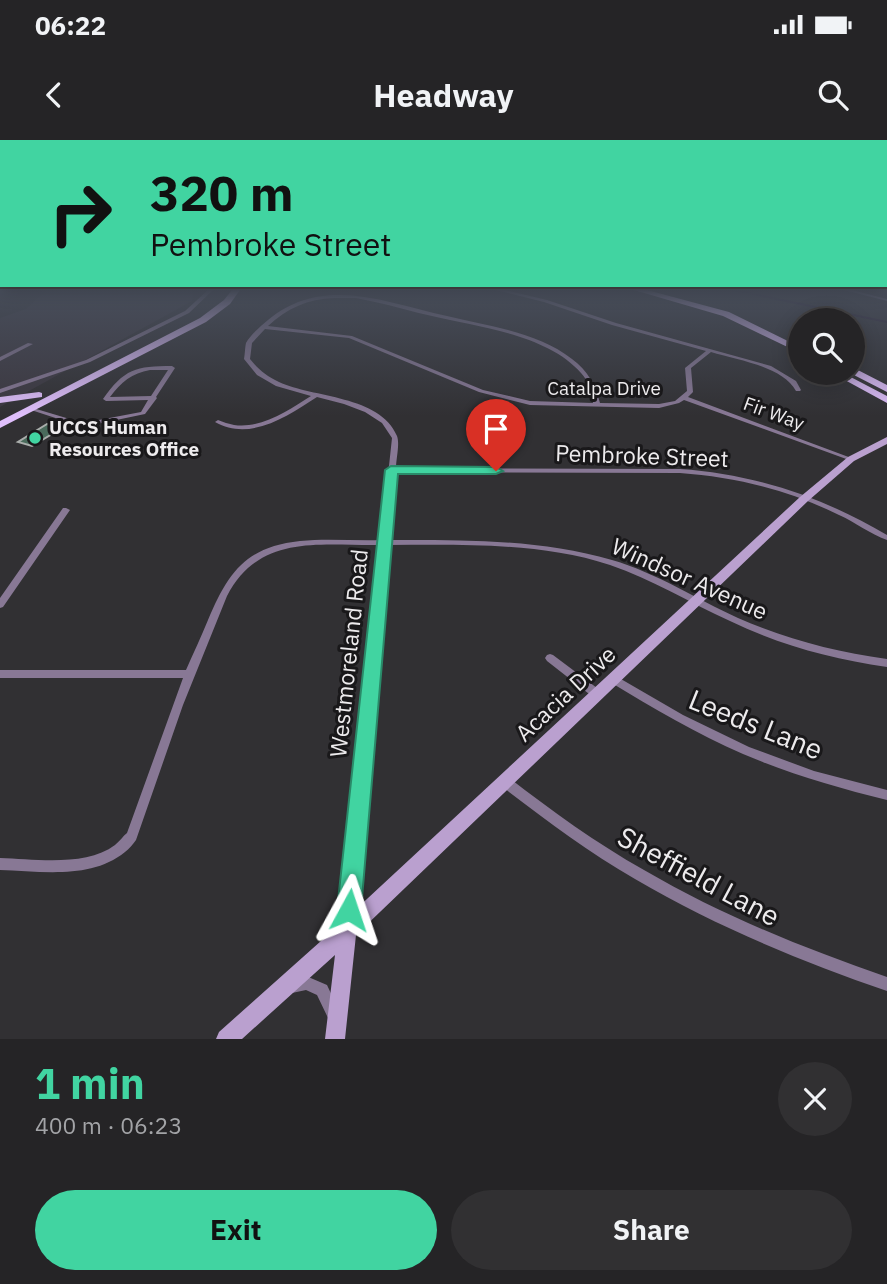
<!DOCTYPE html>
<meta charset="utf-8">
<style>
:root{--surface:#252426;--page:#313032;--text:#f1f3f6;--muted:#a3a4a7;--line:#424143;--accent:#41d4a1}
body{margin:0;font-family:"IBM Plex Sans",sans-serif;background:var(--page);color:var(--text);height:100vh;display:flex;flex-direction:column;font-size:26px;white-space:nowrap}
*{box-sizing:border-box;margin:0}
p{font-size:23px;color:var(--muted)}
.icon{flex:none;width:38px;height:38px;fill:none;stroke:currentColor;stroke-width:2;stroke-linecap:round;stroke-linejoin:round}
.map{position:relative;height:899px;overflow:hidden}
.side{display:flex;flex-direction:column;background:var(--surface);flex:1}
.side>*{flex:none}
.top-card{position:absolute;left:0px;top:0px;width:887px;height:147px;box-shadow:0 4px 18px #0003,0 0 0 2px var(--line);background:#41d4a1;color:#111;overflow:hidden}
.fabs{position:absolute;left:788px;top:168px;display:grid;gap:14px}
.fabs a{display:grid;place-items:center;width:77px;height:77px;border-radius:50%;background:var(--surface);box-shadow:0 4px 18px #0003,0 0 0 2px var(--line);font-size:35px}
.pin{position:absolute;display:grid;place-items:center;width:60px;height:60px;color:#fff;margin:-72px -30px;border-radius:50% 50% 50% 0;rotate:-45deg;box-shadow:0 0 7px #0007}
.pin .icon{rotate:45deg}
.me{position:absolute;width:77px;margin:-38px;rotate:5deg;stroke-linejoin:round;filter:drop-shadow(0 0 5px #0008)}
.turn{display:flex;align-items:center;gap:24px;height:147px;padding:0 35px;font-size:32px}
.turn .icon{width:91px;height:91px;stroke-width:2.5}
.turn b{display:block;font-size:49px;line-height:60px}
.round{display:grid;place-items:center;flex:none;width:74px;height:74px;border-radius:37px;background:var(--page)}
.head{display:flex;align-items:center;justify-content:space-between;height:119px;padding:0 35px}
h1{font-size:42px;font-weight:700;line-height:52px;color:var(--accent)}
.primary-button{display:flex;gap:14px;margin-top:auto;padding:14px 35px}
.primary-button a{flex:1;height:80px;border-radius:42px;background:var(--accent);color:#111;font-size:28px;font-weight:700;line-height:80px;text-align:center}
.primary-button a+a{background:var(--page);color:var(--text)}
.status{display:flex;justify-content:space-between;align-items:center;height:49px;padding:0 35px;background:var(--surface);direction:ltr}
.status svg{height:19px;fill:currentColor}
header{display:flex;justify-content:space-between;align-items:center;height:91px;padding:0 35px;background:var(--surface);font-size:32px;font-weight:700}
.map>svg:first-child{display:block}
.built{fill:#3b373f}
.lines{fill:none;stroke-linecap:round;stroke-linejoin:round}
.stream{stroke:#281b32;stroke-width:2}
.building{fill:#4a6b5c;stroke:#a9adab;stroke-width:2}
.street{fill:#887895;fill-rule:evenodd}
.secondary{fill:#baa0cf;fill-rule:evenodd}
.primary{fill:#e0bffc;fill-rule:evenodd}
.route{fill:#41d4a1;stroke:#2a8a69;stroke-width:2}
.poi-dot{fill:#41d4a1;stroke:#19181a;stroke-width:2.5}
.labels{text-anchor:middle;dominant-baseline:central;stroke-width:6;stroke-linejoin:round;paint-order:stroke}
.far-street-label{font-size:19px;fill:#edebed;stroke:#19181a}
.far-poi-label{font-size:19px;font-weight:bold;fill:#edebed;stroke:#19181a;text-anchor:start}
.street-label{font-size:23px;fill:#edebed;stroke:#19181a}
.near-street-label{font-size:28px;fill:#edebed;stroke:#19181a}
</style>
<div class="status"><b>06:22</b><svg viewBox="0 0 49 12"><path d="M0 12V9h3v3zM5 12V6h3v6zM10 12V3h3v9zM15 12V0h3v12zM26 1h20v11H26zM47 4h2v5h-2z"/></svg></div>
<header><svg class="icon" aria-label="back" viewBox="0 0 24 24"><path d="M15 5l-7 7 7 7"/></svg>Headway<svg class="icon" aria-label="search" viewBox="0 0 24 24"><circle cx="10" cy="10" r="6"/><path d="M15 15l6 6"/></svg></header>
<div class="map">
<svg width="887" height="899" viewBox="0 0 887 899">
<rect width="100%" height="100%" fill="#313033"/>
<!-- built -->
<path class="built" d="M 38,150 L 194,150 L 192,161 L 0,267 L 0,178 L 26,169 L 44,152 Z"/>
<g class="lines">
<!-- stream -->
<path class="stream" d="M 734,150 L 887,182"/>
</g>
<!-- building -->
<path class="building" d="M 47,284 L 62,288 L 32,306 L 18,302 Z"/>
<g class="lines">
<!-- street -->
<path class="street" d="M 208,150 L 213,150 L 189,173 L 90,222 L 0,253 L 0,249 L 86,220 L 185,171 Z
M 496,150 L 505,150 L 547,160 L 616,183 L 771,226 L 796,241 L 801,250 L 800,251 L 796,251 C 782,226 737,220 711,212 L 691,228 L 693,252 L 688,257 L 854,319 L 853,320 L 849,320 L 684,260 L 679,263 L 659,268 L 530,265 L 479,252 L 349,198 L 265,189 L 252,203 L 250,219 C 258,229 266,236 279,242 C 313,258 380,255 397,296 C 400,304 396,319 396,328 L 680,329 C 754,334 823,357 887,395 L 887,400 C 870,394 855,382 839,375 C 789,350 735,337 680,333 L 395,332 L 389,400 C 464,400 539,399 612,420 C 657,433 696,459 738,478 C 786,499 835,512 887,519 L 887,527 C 832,519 780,505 730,481 C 690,463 652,439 610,425 C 539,402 462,405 388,405 L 354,785 L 352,790 L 347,792 L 342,790 L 340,785 L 380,405 C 320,406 260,393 227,456 L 183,565 L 136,700 C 133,704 129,709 125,712 C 91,740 40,731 0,730 L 0,718 C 35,719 86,727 115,705 C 120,701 123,696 127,693 L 183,538 L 0,538 L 0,530 L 186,530 C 193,514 201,497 208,480 C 228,433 245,407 300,401 C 327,398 354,401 381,400 L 392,298 L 382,283 L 365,272 L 344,264 L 317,257 C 288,276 250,302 215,282 L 218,280 C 223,282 229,284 234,285 C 262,289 289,270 311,256 L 276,246 L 257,235 L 244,219 C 245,214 245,207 246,203 C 250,195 261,186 268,180 C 323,134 387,163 447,176 C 488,186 538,192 572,219 C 588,231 595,244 600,263 L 659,264 L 675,261 L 687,251 L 685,228 L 706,211 L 612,185 L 544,162 ZM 334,158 L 356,158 L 375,162 C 394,166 413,172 432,176 C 479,187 548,195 581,233 C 589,241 591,252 593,263 L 530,261 L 483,250 L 352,196 L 268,186 C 287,168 308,159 334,158 Z
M 844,150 L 852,150 L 887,159 L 887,161 Z
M 28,203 L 33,204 L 0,221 L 0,217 Z
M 172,226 L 175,228 L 156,257 L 157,258 L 145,274 L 83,287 L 28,269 L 33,268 L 83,283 L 141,272 L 148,260 L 106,261 L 103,259 C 124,229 136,226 172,226 ZM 150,230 L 168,230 L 151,256 L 110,257 C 121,242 132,233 150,230 Z
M 63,368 L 66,368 L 70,370 L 3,467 L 0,468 L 0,458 Z
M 550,514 L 553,515 L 601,551 L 602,554 L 601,557 L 597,558 L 593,557 L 547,521 L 545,518 L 547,515 Z
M 614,535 L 683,575 L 749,607 L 814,631 L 887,650 L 887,660 C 838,648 790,634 743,614 C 697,594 653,568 610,542 L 609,539 L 610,536 Z
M 504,636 L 508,637 C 552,671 596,703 644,730 C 721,775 803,808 887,837 L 887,851 C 800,821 715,786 635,739 C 587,711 543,678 500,645 L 498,641 L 500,637 Z
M 306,836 L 327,845 L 341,875 L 339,880 L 334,882 L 329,880 L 317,855 L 306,850 L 292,853 L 287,851 L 285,846 L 287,841 Z"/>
<!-- secondary -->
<path class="secondary" d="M 887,297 L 887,304 L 854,321 L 808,361 L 356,795 L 345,899 L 325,899 L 335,815 L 242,899 L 216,899 L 219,892 L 340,784 L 800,357 L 848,317 Z"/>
<!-- primary -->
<path class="primary" d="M 232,150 L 240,150 L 230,164 L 206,182 L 0,288 L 0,281 L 200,178 L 224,160 Z
M 634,150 L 647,150 L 729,172 L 800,207 L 800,213 L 723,176 Z
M 852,227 L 887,245 L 887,252 L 850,233 L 852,233 Z
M 832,233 L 843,233 L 887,256 L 887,263 Z
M 39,252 L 42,253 L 42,257 L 0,263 L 0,257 Z"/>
</g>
<!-- sky -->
<linearGradient id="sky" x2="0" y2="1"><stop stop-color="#1b1a1c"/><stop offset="0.54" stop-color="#484e5b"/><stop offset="1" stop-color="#484e5b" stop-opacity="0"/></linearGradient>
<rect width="887" height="276" fill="url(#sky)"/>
<!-- route -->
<path class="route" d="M 391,326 L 496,327 L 503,331 L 496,334 L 398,334 L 361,770 L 357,778 L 349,782 L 340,778 L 337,770 L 385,330 Z"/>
<!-- markers -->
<circle class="poi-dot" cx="35" cy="298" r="7"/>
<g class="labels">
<!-- far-street labels -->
<g class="far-street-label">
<text x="604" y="248">Catalpa Drive</text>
<text transform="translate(774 273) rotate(20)">Fir Way</text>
</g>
<!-- far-poi labels -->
<g class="far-poi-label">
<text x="49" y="287">UCCS Human<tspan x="49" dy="22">Resources Office</tspan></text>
</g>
<!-- street labels -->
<g class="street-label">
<text transform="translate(642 315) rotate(2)">Pembroke Street</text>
<text transform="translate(690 438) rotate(24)">Windsor Avenue</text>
<text transform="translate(348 513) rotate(-84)">Westmoreland Road</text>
<text transform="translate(565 553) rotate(-43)">Acacia Drive</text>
</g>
<!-- near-street labels -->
<g class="near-street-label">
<text transform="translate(756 584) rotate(22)">Leeds Lane</text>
<text transform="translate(699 736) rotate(28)">Sheffield Lane</text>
</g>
</g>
</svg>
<div class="fabs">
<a><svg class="icon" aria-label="search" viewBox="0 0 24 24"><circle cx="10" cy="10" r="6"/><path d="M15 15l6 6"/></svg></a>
</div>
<div class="pin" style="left:496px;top:331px;background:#d93025"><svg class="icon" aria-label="arrive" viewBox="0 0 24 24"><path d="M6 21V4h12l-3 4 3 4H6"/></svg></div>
<svg class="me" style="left:349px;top:770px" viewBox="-20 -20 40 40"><path d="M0-17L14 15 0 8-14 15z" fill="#41d4a1" stroke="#fff" stroke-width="4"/></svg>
<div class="top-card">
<div class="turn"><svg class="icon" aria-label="right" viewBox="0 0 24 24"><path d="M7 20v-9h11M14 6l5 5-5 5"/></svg><div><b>320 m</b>Pembroke Street</div></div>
</div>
</div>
<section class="side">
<div class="head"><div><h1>1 min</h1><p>400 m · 06:23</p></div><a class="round"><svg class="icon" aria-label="close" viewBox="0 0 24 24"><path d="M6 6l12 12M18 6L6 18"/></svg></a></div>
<div class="primary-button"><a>Exit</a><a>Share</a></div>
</section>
